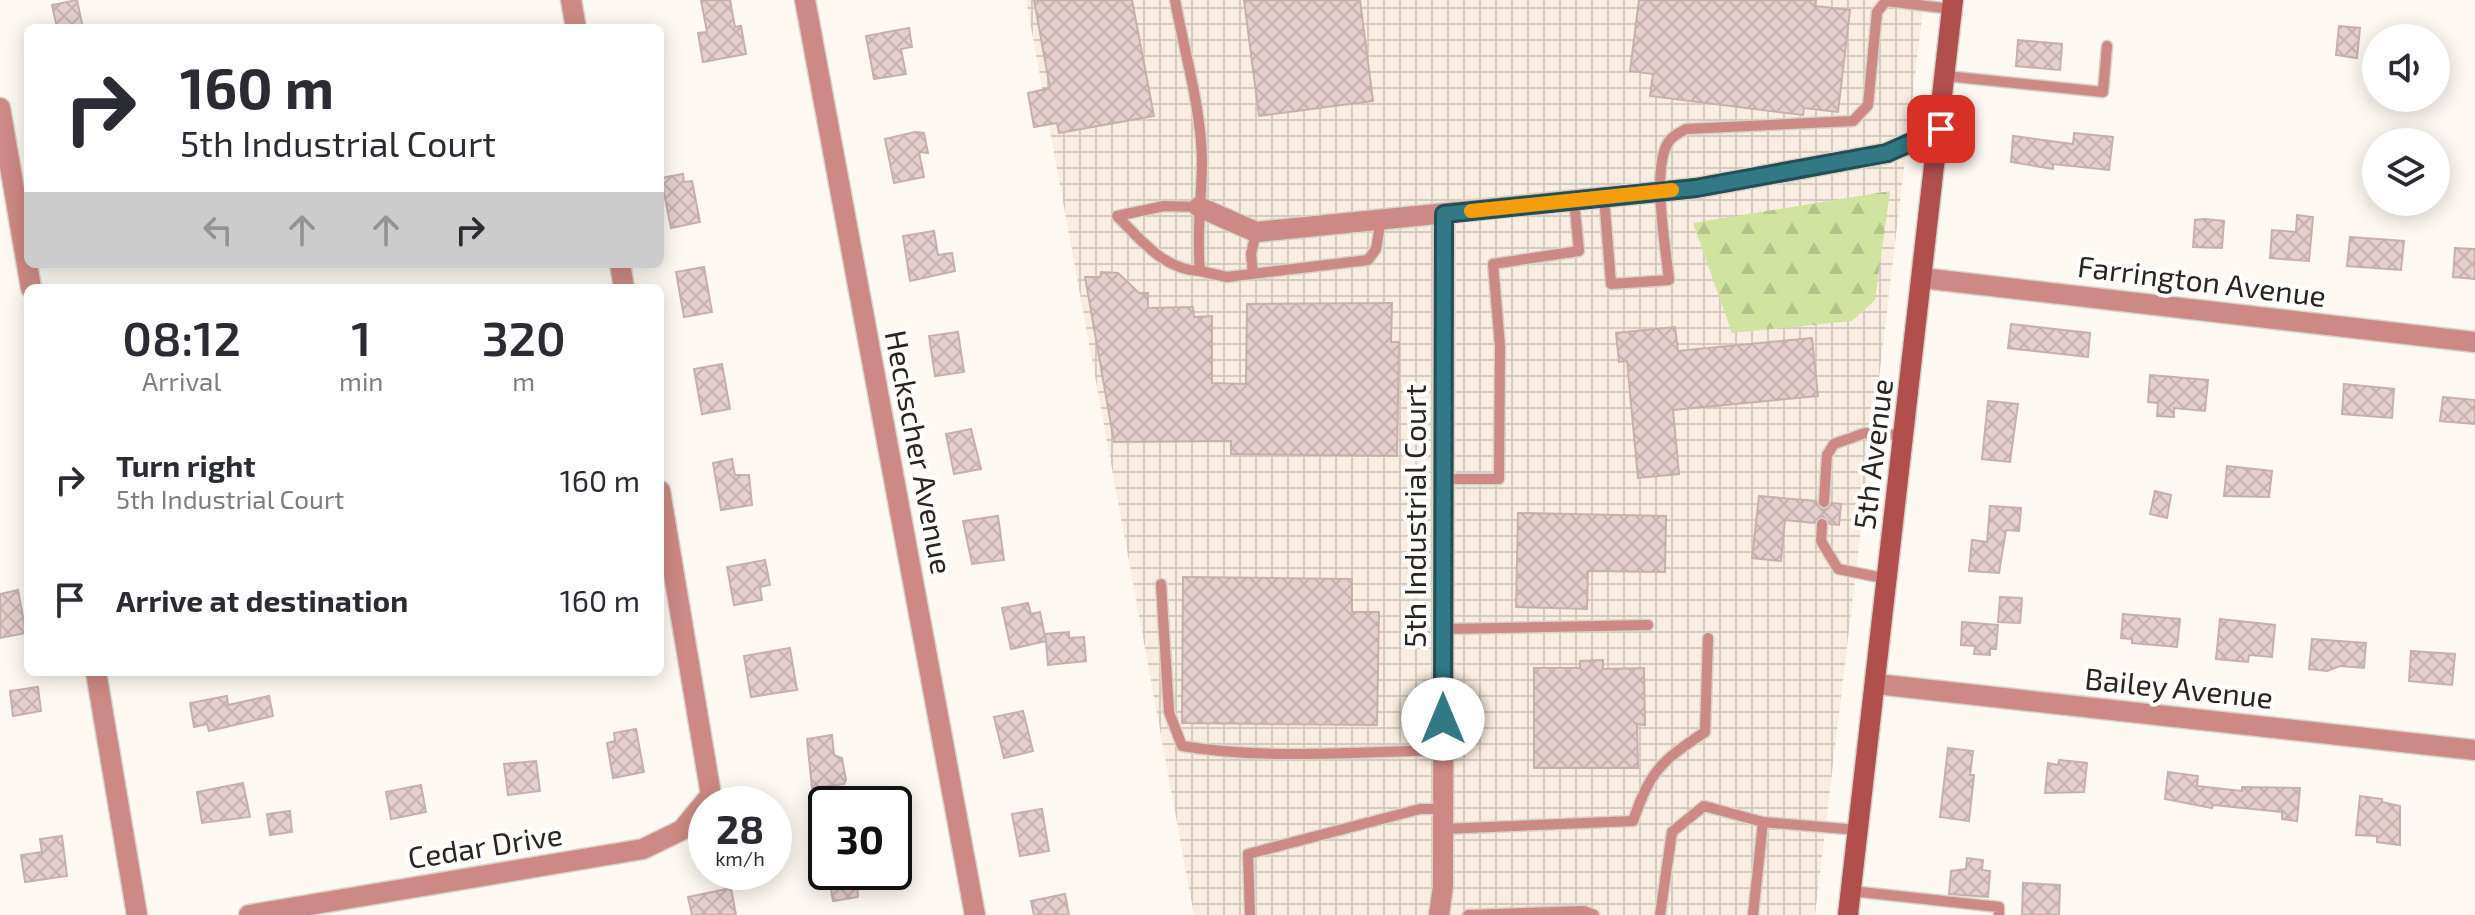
<!DOCTYPE html>
<style>
:root{--surface:#fff;--page:#f7f7f7;--text:#2b2b33;--muted:#7c7c81}
body{margin:0;font-family:"Exo 2",sans-serif;background:var(--page);color:var(--text);height:100vh;display:flex;flex-direction:column;font-size:30px;white-space:nowrap}
*{box-sizing:border-box;margin:0}
p{font-size:26px;color:var(--muted)}
.icon{flex:none;width:44px;height:44px;fill:none;stroke:currentColor;stroke-width:2;stroke-linecap:round;stroke-linejoin:round}
.map{position:relative;flex:1;overflow:hidden}
.details{position:absolute;left:24px;top:284px;width:640px;height:392px;display:flex;flex-direction:column;background:var(--surface);border-radius:12px;box-shadow:0 4px 20px #0003}
.details>*{flex:none}
.top-card{position:absolute;left:24px;top:24px;width:640px;height:244px;border-radius:12px;box-shadow:0 4px 20px #0003;background:#fff;color:var(--text);overflow:hidden}
.tools{position:absolute;left:2362px;top:24px;display:grid;gap:16px}
.tools a{display:grid;place-items:center;width:88px;height:88px;border-radius:50%;background:var(--surface);box-shadow:0 4px 20px #0003;font-size:40px}
.speed{position:absolute;left:688px;top:786px;display:flex;gap:16px;font-size:40px;font-weight:700;text-align:center}
.speed>*{display:grid;place-content:center;width:104px;height:104px;border-radius:50%;background:var(--surface);box-shadow:0 4px 20px #0003;line-height:1}
.speed small{font-size:20px;font-weight:400}
.speed .limit{border:4px solid #111;border-radius:12px;background:#fff;color:#111}
.pin{position:absolute;display:grid;place-items:center;width:68px;height:68px;color:#fff;margin:-34px;border-radius:16px;box-shadow:0 4px 12px #0006}
.me{position:absolute;width:88px;margin:-44px;rotate:0deg;stroke-linejoin:round;filter:drop-shadow(0 0 6px #0008)}
.turn{display:flex;align-items:center;gap:28px;height:168px;padding:0 24px;font-size:36px}
.turn .icon{width:104px;height:104px;stroke-width:2.5}
.turn b{display:block;font-size:56px;line-height:68px}
.lanes{display:flex;align-items:center;height:76px;padding:0 24px;background:#0003;justify-content:center;gap:40px;direction:ltr}
.lanes .off{opacity:.35}
.eta{display:flex;justify-content:space-evenly;align-items:center;height:136px;text-align:center}
.eta b{font-size:48px;font-weight:600;line-height:56px}
ul{padding:0;list-style:none}
li{display:flex;align-items:center;gap:24px;height:120px;padding:0 24px}
li div{flex:1}
li b{display:block;font-size:30px}
li em{font-style:normal}
.map>svg:first-child{display:block}
.industrial{fill:url(#industrial-grid)}
.forest{fill:url(#forest-firs)}
.building{fill:url(#building-cross-hatch);stroke:#c5b0ae;stroke-width:2}
.lines{fill:none;stroke-linecap:round;stroke-linejoin:round}
.service-casing{stroke:#d8d2cc;stroke-width:13}
.minor-casing{stroke:#d8d2cc;stroke-width:23}
.tertiary-casing{stroke:#d8d2cc;stroke-width:23}
.secondary-casing{stroke:#d8d2cc;stroke-width:23}
.service{stroke:#cd8985;stroke-width:10}
.minor{stroke:#cd8985;stroke-width:20}
.tertiary{stroke:#cd8985;stroke-width:20}
.secondary{stroke:#b14f4d;stroke-width:20}
.route-casing{stroke:#204f56;stroke-width:20}
.route{stroke:#327985;stroke-width:14}
.slow{stroke:#f59e0b;stroke-width:14}
.labels{text-anchor:middle;dominant-baseline:central;stroke-width:8;stroke-linejoin:round;paint-order:stroke}
.street-label{font-size:30px;fill:#29241f;stroke:#fff}
</style>
<div class="map">
<svg width="2475" height="915" viewBox="0 0 2475 915">
<defs>
<pattern id="industrial-grid" width="8" height="8" patternUnits="userSpaceOnUse" patternTransform="scale(2)"><rect width="8" height="8" fill="#f9ece0"/><path d="M0 4h8M4 0v8" fill="none" stroke="#d5cac0"/></pattern>
<pattern id="forest-firs" width="22" height="20" patternUnits="userSpaceOnUse" patternTransform="scale(2)"><rect width="22" height="20" fill="#d1e3a1"/><path d="M5 1l3.5 6h-7zM16 11l3.5 6h-7z" fill="#b3c38a"/></pattern>
<pattern id="building-cross-hatch" width="8" height="8" patternUnits="userSpaceOnUse" patternTransform="scale(2)"><rect width="8" height="8" fill="#e5cfcd"/><path d="M0 0l8 8M0 8l8-8" fill="none" stroke="#c4b2b0"/></pattern>
</defs>
<rect width="100%" height="100%" fill="#fef8f2"/>
<!-- industrial -->
<path class="industrial" d="M 1026,0 L 1924,0 L 1815,915 L 1194,915 Z"/>
<!-- forest -->
<path class="forest" d="M 1890,191 L 1875,300 L 1852,321 L 1732,333 L 1693,223 Z"/>
<!-- building -->
<path class="building" d="M 77,0 L 83,28 L 57,28 L 52,5 Z
M 701,0 L 730,0 L 735,27 L 741,26 L 746,54 L 703,62 L 698,33 L 707,32 Z
M 1034,0 L 1132,0 L 1154,116 L 1059,133 L 1057,123 L 1034,127 L 1028,93 L 1050,88 Z
M 1244,0 L 1360,0 L 1373,101 L 1259,116 Z
M 1639,0 L 1816,0 L 1815,6 L 1850,10 L 1838,112 L 1804,108 L 1803,115 L 1650,96 L 1653,74 L 1630,71 Z
M 2339,26 L 2360,28 L 2357,58 L 2336,55 Z
M 909,28 L 912,47 L 901,49 L 906,74 L 874,79 L 866,36 Z
M 2018,40 L 2062,44 L 2060,70 L 2016,66 Z
M 915,132 L 924,133 L 928,153 L 919,152 L 924,177 L 894,183 L 885,139 Z
M 2074,133 L 2113,137 L 2109,170 L 2053,164 L 2053,169 L 2011,162 L 2013,136 L 2073,144 Z
M 683,174 L 684,182 L 692,181 L 700,222 L 671,228 L 661,178 Z
M 2297,215 L 2313,217 L 2309,261 L 2270,258 L 2272,230 L 2296,232 Z
M 2204,219 L 2224,221 L 2222,248 L 2193,247 L 2195,220 Z
M 934,231 L 938,255 L 952,253 L 955,271 L 910,281 L 903,236 Z
M 2350,237 L 2404,241 L 2401,270 L 2347,266 Z
M 2455,248 L 2475,249 L 2475,279 L 2453,277 Z
M 704,267 L 712,312 L 684,317 L 676,272 Z
M 1101,272 L 1118,273 L 1139,293 L 1148,293 L 1148,308 L 1193,307 L 1194,317 L 1212,316 L 1212,383 L 1246,384 L 1247,304 L 1392,303 L 1391,342 L 1399,342 L 1397,456 L 1231,454 L 1231,441 L 1114,442 L 1085,277 L 1100,277 Z
M 2011,324 L 2090,333 L 2088,357 L 2008,348 Z
M 1675,327 L 1678,351 L 1812,338 L 1818,396 L 1673,410 L 1679,474 L 1638,478 L 1627,361 L 1619,362 L 1616,333 Z
M 958,332 L 964,372 L 935,376 L 929,336 Z
M 722,364 L 730,409 L 702,414 L 694,369 Z
M 2150,375 L 2208,380 L 2205,411 L 2174,408 L 2174,417 L 2157,416 L 2158,403 L 2148,402 Z
M 2344,384 L 2394,389 L 2392,418 L 2342,414 Z
M 2443,397 L 2475,400 L 2475,424 L 2440,421 Z
M 1988,401 L 2018,404 L 2010,462 L 1982,459 Z
M 971,429 L 981,469 L 954,474 L 946,434 Z
M 732,459 L 735,475 L 749,475 L 752,505 L 721,510 L 713,463 Z
M 2227,466 L 2272,471 L 2269,497 L 2224,496 Z
M 2155,491 L 2171,495 L 2167,518 L 2150,514 Z
M 1759,496 L 1816,501 L 1823,510 L 1832,503 L 1841,504 L 1839,525 L 1830,524 L 1823,516 L 1814,523 L 1785,520 L 1781,561 L 1752,558 Z
M 1990,506 L 2021,508 L 2019,531 L 2006,530 L 1999,573 L 1969,571 L 1972,540 L 1987,542 Z
M 1518,513 L 1666,516 L 1665,572 L 1588,571 L 1587,609 L 1516,607 Z
M 998,516 L 1004,560 L 972,564 L 963,521 Z
M 765,560 L 770,585 L 760,587 L 762,600 L 734,605 L 727,567 Z
M 1183,577 L 1352,579 L 1352,612 L 1379,612 L 1377,725 L 1182,723 Z
M 18,590 L 26,633 L 0,638 L 0,594 Z
M 2000,597 L 2022,598 L 2020,623 L 1998,622 Z
M 1028,603 L 1031,614 L 1040,612 L 1046,641 L 1045,634 L 1069,632 L 1069,638 L 1084,637 L 1086,661 L 1048,665 L 1046,641 L 1011,649 L 1002,608 Z
M 2123,614 L 2180,619 L 2177,647 L 2132,643 L 2132,639 L 2121,638 Z
M 2220,619 L 2275,625 L 2272,657 L 2249,655 L 2248,662 L 2216,659 Z
M 1962,622 L 1998,625 L 1996,649 L 1990,649 L 1990,655 L 1974,654 L 1975,646 L 1961,645 Z
M 2312,639 L 2366,643 L 2364,668 L 2340,666 L 2327,671 L 2309,669 Z
M 790,648 L 797,690 L 751,697 L 744,656 Z
M 2411,651 L 2455,654 L 2452,685 L 2409,681 Z
M 1603,660 L 1603,669 L 1644,668 L 1645,725 L 1637,724 L 1638,768 L 1534,768 L 1534,668 L 1580,668 L 1580,661 Z
M 38,687 L 41,711 L 13,716 L 10,691 Z
M 227,696 L 228,705 L 269,696 L 273,716 L 209,731 L 207,724 L 194,727 L 190,703 Z
M 1023,711 L 1033,751 L 1004,758 L 994,717 Z
M 636,729 L 644,772 L 613,778 L 607,743 L 615,741 L 614,733 Z
M 832,735 L 834,755 L 842,758 L 846,780 L 844,784 L 812,788 L 807,739 Z
M 1948,748 L 1973,751 L 1970,775 L 1974,775 L 1969,821 L 1940,817 Z
M 2059,760 L 2087,763 L 2084,792 L 2045,793 L 2048,763 L 2058,765 Z
M 536,761 L 540,791 L 508,795 L 504,764 Z
M 2168,772 L 2198,776 L 2197,786 L 2242,791 L 2242,787 L 2300,788 L 2297,821 L 2282,819 L 2282,812 L 2213,805 L 2212,808 L 2165,799 Z
M 243,783 L 250,817 L 202,823 L 197,792 Z
M 421,785 L 426,812 L 391,819 L 386,792 Z
M 2360,796 L 2382,799 L 2382,802 L 2400,806 L 2400,845 L 2377,842 L 2377,836 L 2356,835 Z
M 1042,809 L 1049,851 L 1020,856 L 1012,814 Z
M 290,811 L 292,832 L 270,835 L 267,814 Z
M 62,836 L 67,876 L 25,882 L 21,855 L 42,852 L 40,839 Z
M 1967,858 L 1983,860 L 1982,870 L 1990,871 L 1988,897 L 1949,894 L 1951,871 L 1966,869 Z
M 828,872 L 856,872 L 858,897 L 833,901 Z
M 2023,883 L 2060,885 L 2059,915 L 2022,915 Z
M 731,888 L 736,915 L 692,915 L 688,897 Z
M 1065,894 L 1069,915 L 1034,915 L 1031,901 Z"/>
<g class="lines">
<defs>
<path id="service" d="M 1175,0 C 1184,51 1201,107 1202,160 C 1202,198 1196,233 1200,271 C 1164,270 1141,240 1117,216 L 1164,206 L 1199,207
M 1946,76 L 2103,92 L 2107,46
M 1604,197 L 1611,284 L 1669,280 C 1666,248 1650,164 1670,140 C 1674,135 1681,132 1686,129 L 1853,121 L 1868,105 L 1877,12 L 1886,1 L 1952,9
M 1200,271 L 1227,277 L 1368,260 L 1376,249 L 1381,220
M 1253,274 L 1251,254 L 1256,232
M 1444,479 L 1499,479 L 1500,346 L 1493,264 L 1579,251 L 1574,200
M 1824,502 L 1827,455 L 1834,444 L 1865,433 L 1904,435
M 1822,524 L 1821,541 L 1838,569 L 1888,579
M 1161,584 L 1169,712 L 1182,746 C 1267,760 1357,752 1443,750
M 1443,629 L 1648,625
M 1443,829 L 1633,821 C 1651,770 1660,762 1705,732 L 1708,638
M 1851,891 L 1999,907 L 1999,915
M 1250,915 L 1248,854 L 1420,809 L 1443,809
M 1468,915 L 1584,911 L 1594,915
M 1660,915 L 1672,832 L 1704,806 L 1763,822
M 1753,915 L 1763,822 L 1858,830"/>
<path id="minor" d="M 571,0 L 576,28
M 805,0 L 975,915
M 1199,207 L 1256,232 L 1696,188 L 1887,153 L 1941,129
M 620,264 L 624,288
M 1922,278 L 2475,342
M 1876,684 L 2475,750
M 249,915 L 643,849 L 682,830 L 711,795 L 660,491
M 1439,915 L 1443,886 L 1444,214"/>
<path id="tertiary" d="M 0,108 L 31,288
M 96,672 L 137,915"/>
<path id="secondary" d="M 1848,915 L 1953,0"/>
</defs>
<!-- service casing -->
<use href="#service" class="service-casing"/>
<!-- minor casing -->
<use href="#minor" class="minor-casing"/>
<!-- tertiary casing -->
<use href="#tertiary" class="tertiary-casing"/>
<!-- secondary casing -->
<use href="#secondary" class="secondary-casing"/>
<!-- service -->
<use href="#service" class="service"/>
<!-- minor -->
<use href="#minor" class="minor"/>
<!-- tertiary -->
<use href="#tertiary" class="tertiary"/>
<!-- secondary -->
<use href="#secondary" class="secondary"/>
</g>
<g class="lines">
<defs>
<path id="route" d="M 1443,719 L 1444,214 L 1696,188 L 1887,153 L 1941,129"/>
</defs>
<!-- route casing -->
<use href="#route" class="route-casing"/>
<!-- route -->
<use href="#route" class="route"/>
<!-- slow -->
<path class="slow" d="M 1471,211 L 1672,190"/>
</g>
<g class="labels">
<!-- street labels -->
<g class="street-label">
<text transform="translate(2202 280) rotate(7)">Farrington Avenue</text>
<text transform="translate(920 452) rotate(79)">Heckscher Avenue</text>
<text transform="translate(1872 454) rotate(-83)">5th Avenue</text>
<text transform="translate(1414 516) rotate(-90)">5th Industrial Court</text>
<text transform="translate(2179 687) rotate(6)">Bailey Avenue</text>
<text transform="translate(485 845) rotate(-9)">Cedar Drive</text>
</g>
</g>
</svg>
<div class="tools">
<a><svg class="icon" aria-label="sound" viewBox="0 0 24 24"><path d="M4 9h4l5-4v14l-5-4H4zM17 9q2 3 0 6"/></svg></a>
<a><svg class="icon" aria-label="layers" viewBox="0 0 24 24"><path d="M12 4l9 5-9 5-9-5zM3 14l9 5 9-5"/></svg></a>
</div>
<div class="speed"><div>28<small>km/h</small></div><div class="limit">30</div></div>
<div class="pin" style="left:1941px;top:129px;background:#d93025"><svg class="icon" aria-label="arrive" viewBox="0 0 24 24"><path d="M6 21V4h12l-3 4 3 4H6"/></svg></div>
<svg class="me" style="left:1443px;top:719px" viewBox="-20 -20 40 40"><circle r="19" fill="#fff"/><path d="M0-13L10 11 0 6-10 11z" fill="#327985"/></svg>
<div class="top-card">
<div class="turn"><svg class="icon" aria-label="right" viewBox="0 0 24 24"><path d="M7 20v-9h11M14 6l5 5-5 5"/></svg><div><b>160 m</b>5th Industrial Court</div></div>
<div class="lanes"><svg class="icon off" aria-label="left" viewBox="0 0 24 24"><path d="M17 20v-9H6M10 6l-5 5 5 5"/></svg><svg class="icon off" aria-label="ahead" viewBox="0 0 24 24"><path d="M12 20V5M6 11l6-6 6 6"/></svg><svg class="icon off" aria-label="ahead" viewBox="0 0 24 24"><path d="M12 20V5M6 11l6-6 6 6"/></svg><svg class="icon" aria-label="right" viewBox="0 0 24 24"><path d="M7 20v-9h11M14 6l5 5-5 5"/></svg></div>
</div>
<section class="details">
<div class="eta">
<div><b>08:12</b><p>Arrival</p></div>
<div><b>1</b><p>min</p></div>
<div><b>320</b><p>m</p></div>
</div>
<ul>
<li><svg class="icon" aria-label="right" viewBox="0 0 24 24"><path d="M7 20v-9h11M14 6l5 5-5 5"/></svg><div><b>Turn right</b><p>5th Industrial Court</p></div><em>160 m</em></li>
<li><svg class="icon" aria-label="arrive" viewBox="0 0 24 24"><path d="M6 21V4h12l-3 4 3 4H6"/></svg><div><b>Arrive at destination</b></div><em>160 m</em></li>
</ul>
</section>
</div>
